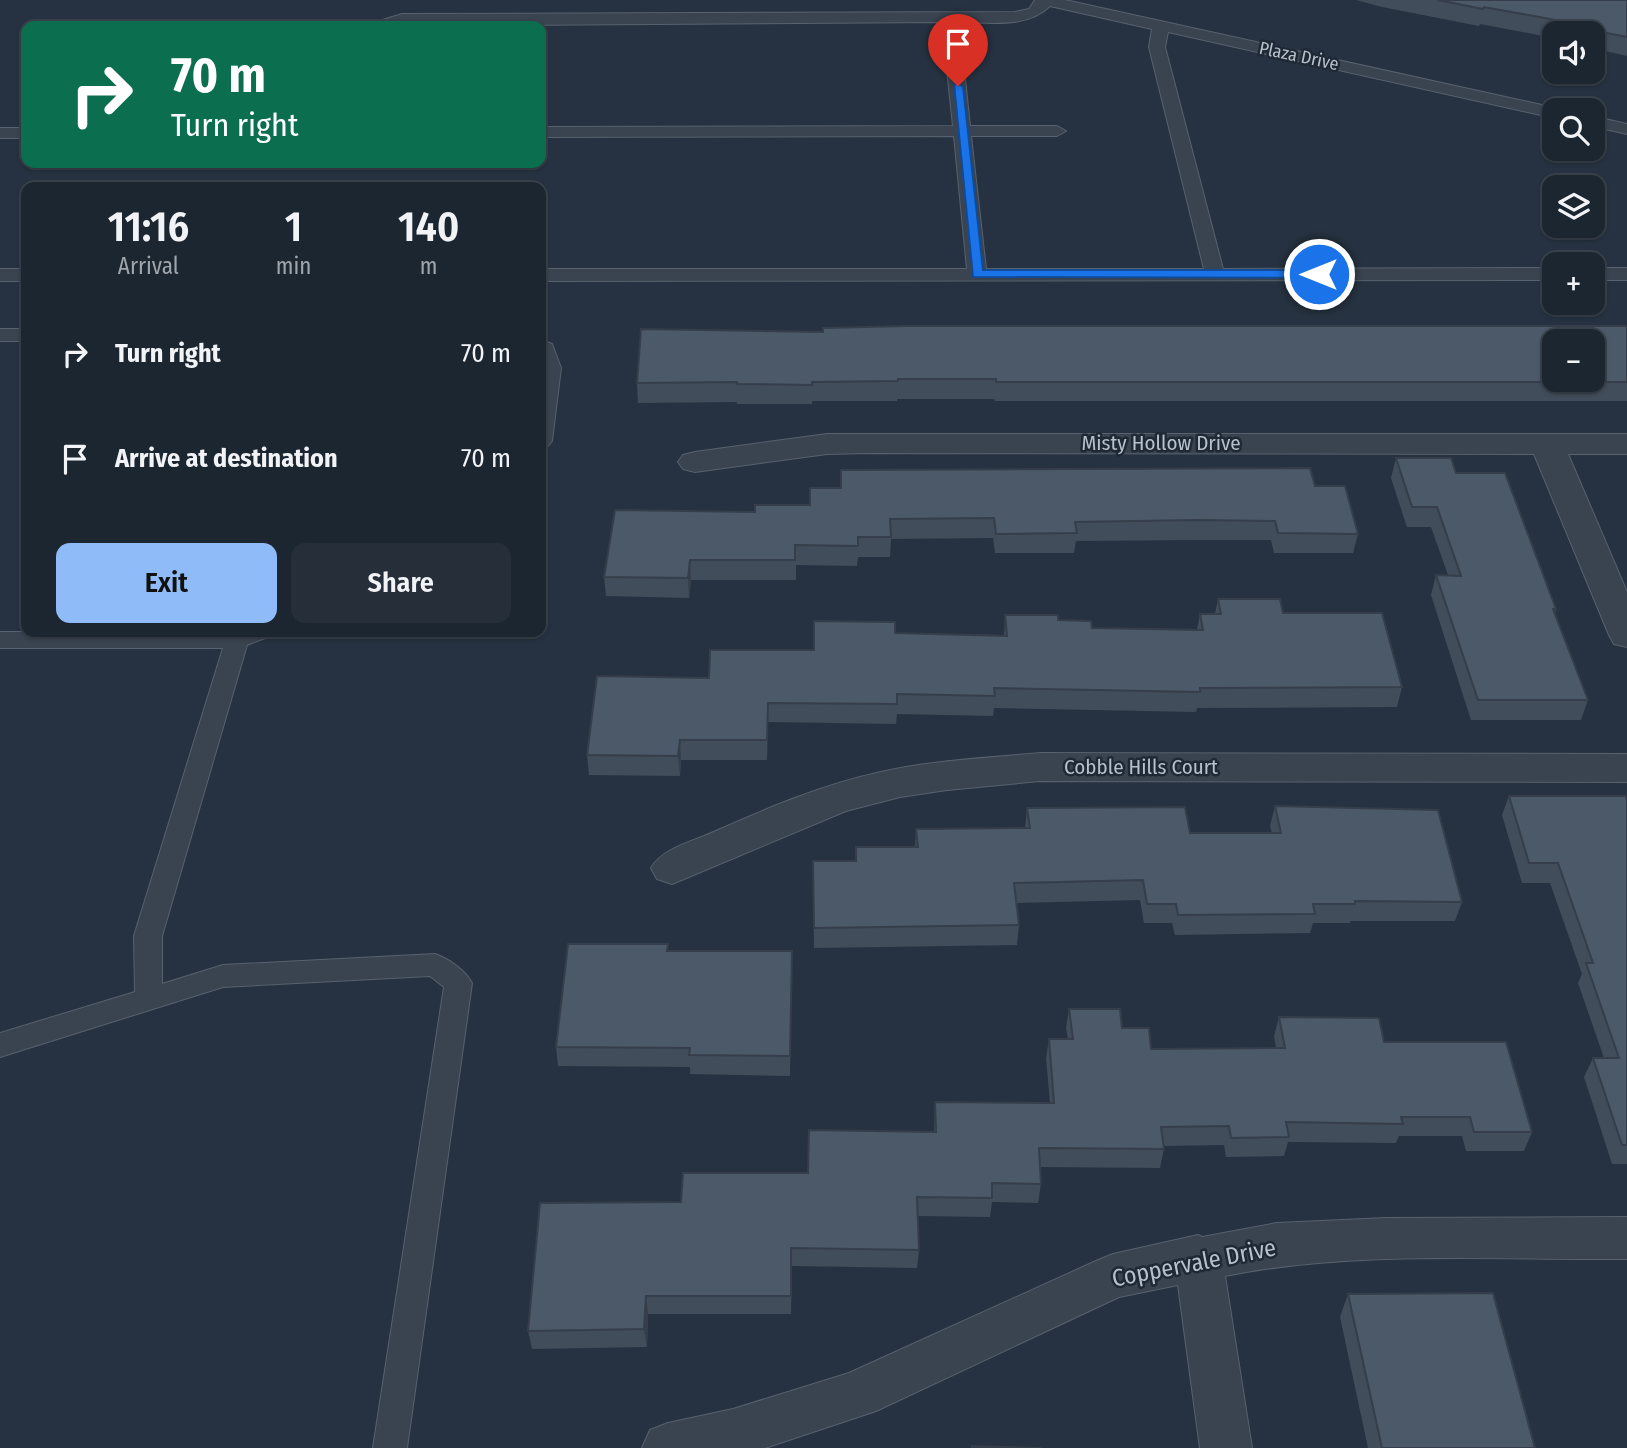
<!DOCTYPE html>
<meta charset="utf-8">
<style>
:root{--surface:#1c2631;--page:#252e39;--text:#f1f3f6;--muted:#a0a5ab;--line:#3a434d;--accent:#8fbbf8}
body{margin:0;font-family:"Fira Sans Condensed",sans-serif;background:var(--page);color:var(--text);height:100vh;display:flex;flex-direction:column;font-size:26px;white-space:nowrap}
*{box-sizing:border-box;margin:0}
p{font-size:23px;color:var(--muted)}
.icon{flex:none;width:38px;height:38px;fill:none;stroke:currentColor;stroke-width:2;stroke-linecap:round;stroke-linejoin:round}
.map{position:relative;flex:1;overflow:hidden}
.side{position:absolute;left:21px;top:182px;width:525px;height:455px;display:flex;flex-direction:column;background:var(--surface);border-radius:14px;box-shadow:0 2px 5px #0004,0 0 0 2px var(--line)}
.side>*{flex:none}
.top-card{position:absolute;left:21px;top:21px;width:525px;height:147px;border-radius:14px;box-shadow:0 2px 5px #0004,0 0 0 2px var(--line);background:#0b6e4f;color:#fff;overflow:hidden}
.controls{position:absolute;left:1542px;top:21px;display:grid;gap:14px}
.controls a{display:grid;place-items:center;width:63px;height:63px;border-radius:14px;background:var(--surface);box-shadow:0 2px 5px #0004,0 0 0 2px var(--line);font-size:35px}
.pin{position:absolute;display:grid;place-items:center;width:60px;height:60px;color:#fff;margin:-72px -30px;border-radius:50% 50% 50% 0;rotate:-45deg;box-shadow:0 0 7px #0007}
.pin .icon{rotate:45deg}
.me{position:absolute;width:77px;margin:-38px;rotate:270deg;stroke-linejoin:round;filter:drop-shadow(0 0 5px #0008)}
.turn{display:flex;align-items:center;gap:24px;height:147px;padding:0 35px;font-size:32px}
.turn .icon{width:91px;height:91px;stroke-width:2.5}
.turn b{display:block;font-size:49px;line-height:60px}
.eta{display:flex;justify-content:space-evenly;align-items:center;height:119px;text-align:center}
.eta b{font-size:42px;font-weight:600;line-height:49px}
.action{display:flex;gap:14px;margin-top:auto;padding:14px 35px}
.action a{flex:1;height:80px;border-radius:14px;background:var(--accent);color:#111;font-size:28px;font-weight:600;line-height:80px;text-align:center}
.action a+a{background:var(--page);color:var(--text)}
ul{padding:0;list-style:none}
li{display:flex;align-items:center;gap:21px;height:105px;padding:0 35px}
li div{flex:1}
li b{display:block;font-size:26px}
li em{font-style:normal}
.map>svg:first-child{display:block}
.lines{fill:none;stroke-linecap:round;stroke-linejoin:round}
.service-casing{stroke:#58626e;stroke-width:2}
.minor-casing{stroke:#58626e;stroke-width:2}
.service{fill:#3a4450;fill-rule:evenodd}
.minor{fill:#3a4450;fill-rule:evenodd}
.wall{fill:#414d5a}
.shaded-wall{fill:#353e4a}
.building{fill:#4c5969;stroke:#353e4a;stroke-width:2;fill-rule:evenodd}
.route{fill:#1a73e8;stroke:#114b97;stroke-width:2}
.labels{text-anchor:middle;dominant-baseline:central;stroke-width:5;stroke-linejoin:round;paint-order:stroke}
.far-street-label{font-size:18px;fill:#b7bfcb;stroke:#1f2936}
.street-label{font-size:21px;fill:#b7bfcb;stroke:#1f2936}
.near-street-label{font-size:24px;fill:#b7bfcb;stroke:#1f2936}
</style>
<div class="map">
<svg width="1627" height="1448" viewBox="0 0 1627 1448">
<rect width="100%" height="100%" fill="#263241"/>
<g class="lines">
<defs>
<path id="service" d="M 1035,0 L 1065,0 L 1560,109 L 1554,110 L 1554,118 L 1168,32 L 1165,47 L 1223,269 L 1554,268 L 1554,280 L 541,281 L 541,269 L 967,269 L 954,136 L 541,137 L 541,127 L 953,126 L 942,22 L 371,26 L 373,23 L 402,14 L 1015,12 L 1029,9 ZM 1050,6 L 1152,29 L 1149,47 L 1204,269 L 986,269 L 971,136 L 1057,136 L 1066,131 L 1057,126 L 970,126 L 959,22 C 988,22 1027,29 1050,6 Z
M 1592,116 L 1627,124 L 1627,134 L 1592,126 Z
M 0,128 L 26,128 L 26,138 L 0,138 Z
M 1592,268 L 1627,268 L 1627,280 L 1592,280 Z
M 0,269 L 26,269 L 26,281 L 0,281 Z
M 0,329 L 26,329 L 26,341 L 0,341 Z
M 541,340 L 552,344 L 561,368 L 552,441 L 548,446 L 541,447 Z
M 0,632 L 269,632 L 265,638 L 247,645 L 162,936 L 162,984 L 223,965 L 435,954 C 449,959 465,970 472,983 L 407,1448 L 373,1448 L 444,987 L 430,976 L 223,987 L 0,1057 L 0,1033 L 135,992 L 134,936 L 223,648 L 0,648 Z"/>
<path id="minor" d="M 827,434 L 1627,434 L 1627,454 L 1568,454 L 1627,592 L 1627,647 L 1614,644 L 1609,635 L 1534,454 L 870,453 L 827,454 L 695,472 L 683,469 L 678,462 L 683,455 L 695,452 Z
M 1040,753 L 1627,754 L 1627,782 L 1040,781 L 947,790 L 900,797 L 846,811 L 672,884 L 657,879 L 651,868 C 662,849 690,842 709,834 C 765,809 821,785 881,772 C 933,760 987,758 1040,753 Z
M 1627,1217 L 1627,1259 C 1496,1260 1353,1250 1225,1276 L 1252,1448 L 1200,1448 L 1178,1285 L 1119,1297 L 876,1411 L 765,1448 L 642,1448 L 650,1430 L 668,1423 L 733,1409 L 849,1373 L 1096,1261 L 1113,1254 L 1198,1235 L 1202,1237 L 1277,1223 L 1386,1218 Z"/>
</defs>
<!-- service casing -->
<use href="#service" class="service-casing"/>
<!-- minor casing -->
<use href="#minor" class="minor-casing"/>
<!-- service -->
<use href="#service" class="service"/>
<!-- minor -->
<use href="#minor" class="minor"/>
</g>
<!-- wall -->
<path class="wall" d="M 1356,0 L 1627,0 L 1627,56 L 1592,48 L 1592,33 L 1554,33 L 1554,38 L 1480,24 L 1479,26 L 1382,7 Z
M 1627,326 L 1627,401 L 995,401 L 994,399 L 897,399 L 897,401 L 812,401 L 812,404 L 737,404 L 737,402 L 638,403 L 637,383 L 823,332 Z
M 1396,458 L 1456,473 L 1556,609 L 1555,613 L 1588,700 L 1581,720 L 1471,720 L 1431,595 L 1436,575 L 1448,575 L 1431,527 L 1407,527 L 1391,478 Z
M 1315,486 L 1358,534 L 1353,553 L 1274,553 L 1271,540 L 1194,540 L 1076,541 L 1074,553 L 995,553 L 993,538 L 891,539 L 890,557 L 858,557 L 857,566 L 796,565 L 796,580 L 691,580 L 689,598 L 606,596 L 604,577 L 755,512 L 810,505 Z
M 1218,599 L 1283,613 L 1402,687 L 1397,707 L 1197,708 L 1196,712 L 994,708 L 993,716 L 897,714 L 896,724 L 768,722 L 767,760 L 681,760 L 680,776 L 589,775 L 587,755 L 709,678 L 814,650 L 895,633 L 1004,635 L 1005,615 L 1058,620 L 1092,628 L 1197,629 L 1200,614 L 1215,614 Z
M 1509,796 L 1627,800 L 1627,1164 L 1612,1164 L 1584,1077 L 1593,1058 L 1604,1058 L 1578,983 L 1582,974 L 1550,883 L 1522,883 L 1502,815 Z
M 1275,806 L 1462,902 L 1455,921 L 1350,921 L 1350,923 L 1313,923 L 1310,933 L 1175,935 L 1172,923 L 1144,923 L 1140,900 L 1017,903 L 1019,925 L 1017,945 L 814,948 L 813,861 L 855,861 L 915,847 L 916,829 L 1025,828 L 1027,808 L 1190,833 L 1272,833 L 1270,826 Z
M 668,944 L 668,951 L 792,951 L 790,1076 L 690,1074 L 690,1067 L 558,1066 L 556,1047 Z
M 1069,1009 L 1122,1028 L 1151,1049 L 1276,1048 L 1274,1036 L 1279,1017 L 1384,1042 L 1532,1132 L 1524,1151 L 1466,1151 L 1462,1136 L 1399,1136 L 1396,1143 L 1288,1142 L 1284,1156 L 1226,1157 L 1224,1145 L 1163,1146 L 1164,1149 L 1160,1168 L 1040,1167 L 1041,1184 L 1038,1203 L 992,1202 L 990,1217 L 918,1216 L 919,1250 L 917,1268 L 792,1266 L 791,1314 L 648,1314 L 647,1347 L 532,1349 L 528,1331 L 681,1202 L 808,1173 L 934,1132 L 935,1102 L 1050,1103 L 1046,1058 L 1049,1039 L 1068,1039 L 1066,1028 Z
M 1348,1294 L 1535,1448 L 1368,1448 L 1340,1317 Z"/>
<!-- shaded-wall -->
<path class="shaded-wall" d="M 690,560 L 691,580 L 689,598 L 688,578 Z
M 768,703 L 768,722 L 767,760 L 767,740 Z
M 680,740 L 681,760 L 680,776 L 678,756 Z
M 646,1296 L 648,1314 L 647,1347 L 644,1329 Z"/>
<!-- building -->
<path class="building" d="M 1438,0 L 1627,0 L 1627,37 L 1582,28 L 1583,25 L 1484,7 L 1483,9 Z
M 906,326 L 1627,326 L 1627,382 L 996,382 L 996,379 L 898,379 L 898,381 L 812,382 L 812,385 L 737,384 L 737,382 L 637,383 L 641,329 L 823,332 L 823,328 ZM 1554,341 L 1592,341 L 1592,380 L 1554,380 Z
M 1396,458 L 1451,458 L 1456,473 L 1505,473 L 1556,609 L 1553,609 L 1588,700 L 1478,700 L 1436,575 L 1461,576 L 1437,507 L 1412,507 Z
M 1310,468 L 1315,486 L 1345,486 L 1358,534 L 1278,533 L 1275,521 L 1198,520 L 1075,522 L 1077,533 L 996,534 L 994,518 L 890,519 L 891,537 L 858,537 L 858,546 L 795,545 L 795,560 L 690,560 L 688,578 L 604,577 L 615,510 L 755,512 L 755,505 L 810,505 L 810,488 L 841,488 L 841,470 Z
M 1218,599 L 1280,599 L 1283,613 L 1382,613 L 1402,687 L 1200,688 L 1200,692 L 994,688 L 995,696 L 897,694 L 897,704 L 768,703 L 767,740 L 680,740 L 678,756 L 587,755 L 597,676 L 709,678 L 710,650 L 814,650 L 814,621 L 895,622 L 895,633 L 1007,636 L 1005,615 L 1058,615 L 1058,620 L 1091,621 L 1092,628 L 1203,630 L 1200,614 L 1221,614 Z
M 1509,796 L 1626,796 L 1627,800 L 1627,1145 L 1622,1145 L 1593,1058 L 1619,1058 L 1586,963 L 1593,963 L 1558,863 L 1529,863 Z
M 1275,806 L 1438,810 L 1462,902 L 1355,901 L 1355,904 L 1313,904 L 1315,914 L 1178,915 L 1176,904 L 1147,904 L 1143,880 L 1014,883 L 1019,925 L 814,928 L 813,861 L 856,861 L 856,847 L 918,847 L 916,829 L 1030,828 L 1027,808 L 1185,807 L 1190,833 L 1281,833 Z
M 568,944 L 668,944 L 667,951 L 792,951 L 790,1056 L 689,1055 L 690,1048 L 556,1047 Z
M 1069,1009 L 1120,1009 L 1122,1028 L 1149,1028 L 1151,1049 L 1285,1048 L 1279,1017 L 1379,1018 L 1384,1042 L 1506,1042 L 1532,1132 L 1474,1132 L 1470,1117 L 1401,1117 L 1403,1124 L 1286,1122 L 1289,1137 L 1231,1138 L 1229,1126 L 1161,1127 L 1164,1149 L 1039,1148 L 1041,1184 L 992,1183 L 992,1198 L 917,1197 L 919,1250 L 791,1248 L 791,1296 L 646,1296 L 644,1329 L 528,1331 L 540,1203 L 681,1202 L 683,1173 L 808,1173 L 809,1130 L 936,1132 L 935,1102 L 1054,1103 L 1049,1039 L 1073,1039 Z
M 1493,1293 L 1535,1448 L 1382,1448 L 1348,1294 Z
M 972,1446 L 1041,1448 L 972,1448 Z"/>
<!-- route -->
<path class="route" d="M 954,83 L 963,86 L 983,270 L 1319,270 L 1326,274 L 1319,278 L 973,277 Z"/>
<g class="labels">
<!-- far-street labels -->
<g class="far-street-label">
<text transform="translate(1299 56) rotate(12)">Plaza Drive</text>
</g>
<!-- street labels -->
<g class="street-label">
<text x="1161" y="443">Misty Hollow Drive</text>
<text x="1141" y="767">Cobble Hills Court</text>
</g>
<!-- near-street labels -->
<g class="near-street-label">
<text transform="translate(1194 1263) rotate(-11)">Coppervale Drive</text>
</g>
</g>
</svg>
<div class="controls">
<a><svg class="icon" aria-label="sound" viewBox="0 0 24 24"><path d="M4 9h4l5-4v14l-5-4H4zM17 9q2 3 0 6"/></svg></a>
<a><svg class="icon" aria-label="search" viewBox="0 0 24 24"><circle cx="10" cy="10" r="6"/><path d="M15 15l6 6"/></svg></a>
<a><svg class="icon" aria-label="layers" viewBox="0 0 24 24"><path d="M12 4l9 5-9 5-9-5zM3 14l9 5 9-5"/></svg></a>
<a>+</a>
<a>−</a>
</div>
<div class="pin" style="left:958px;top:86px;background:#d93025"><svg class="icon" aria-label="arrive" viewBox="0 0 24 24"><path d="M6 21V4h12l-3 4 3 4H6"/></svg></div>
<svg class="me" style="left:1319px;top:274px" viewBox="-20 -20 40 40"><circle r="17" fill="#1a73e8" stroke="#fff" stroke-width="3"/><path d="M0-11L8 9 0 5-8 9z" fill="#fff"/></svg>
<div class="top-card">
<div class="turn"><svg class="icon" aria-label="right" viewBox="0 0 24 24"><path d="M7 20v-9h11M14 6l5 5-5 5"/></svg><div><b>70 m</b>Turn right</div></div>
</div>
<section class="side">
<div class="eta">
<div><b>11:16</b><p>Arrival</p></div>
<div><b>1</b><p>min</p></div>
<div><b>140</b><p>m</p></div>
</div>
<ul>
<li><svg class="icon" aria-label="right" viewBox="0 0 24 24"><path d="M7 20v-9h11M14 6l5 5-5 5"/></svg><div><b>Turn right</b></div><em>70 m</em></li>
<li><svg class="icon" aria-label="arrive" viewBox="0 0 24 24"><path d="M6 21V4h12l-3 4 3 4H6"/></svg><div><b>Arrive at destination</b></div><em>70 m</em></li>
</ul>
<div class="action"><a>Exit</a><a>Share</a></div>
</section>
</div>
